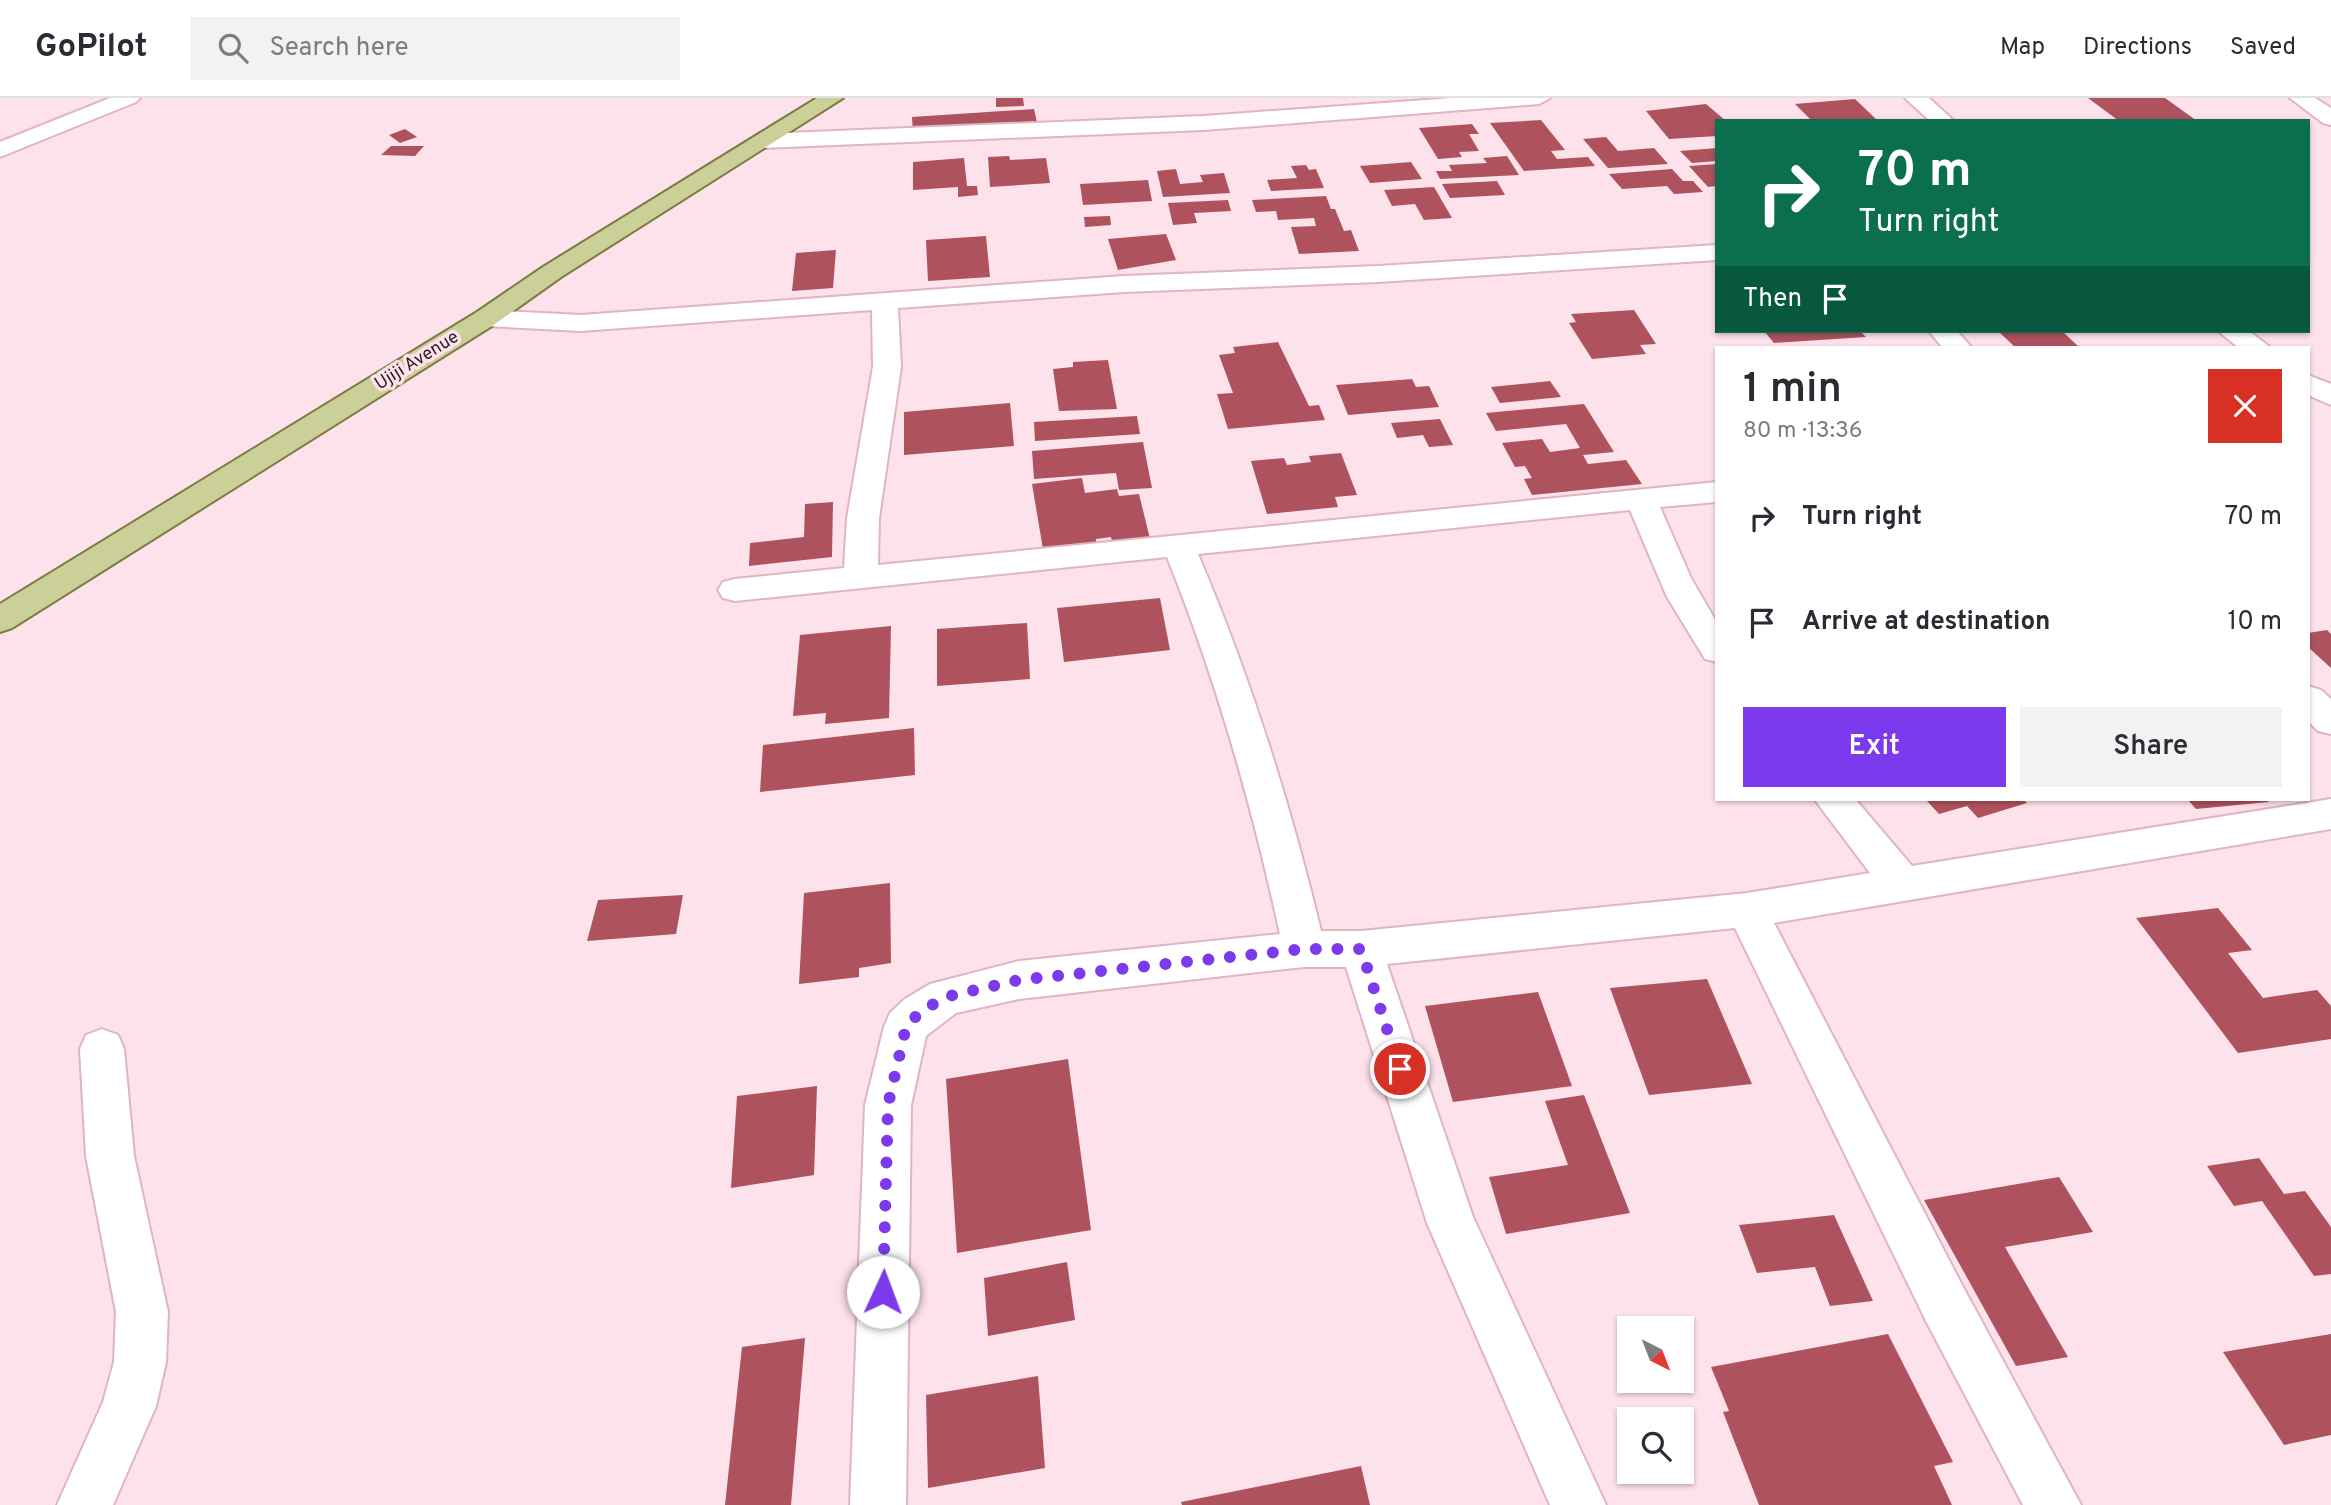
<!DOCTYPE html>
<meta charset="utf-8">
<style>
:root{--surface:#fff;--page:#f2f2f3;--text:#2b2b33;--muted:#7c7c81;--line:#e1e1e2;--accent:#7c3aed}
body{margin:0;font-family:Overpass,sans-serif;background:var(--page);color:var(--text);height:100vh;display:flex;flex-direction:column;font-size:26px;white-space:nowrap}
*{box-sizing:border-box;margin:0}
p{font-size:23px;color:var(--muted)}
.icon{flex:none;width:38px;height:38px;fill:none;stroke:currentColor;stroke-width:2;stroke-linecap:round;stroke-linejoin:round}
.map{position:relative;flex:1;overflow:hidden}
.details{position:absolute;left:1715px;top:248px;width:595px;height:455px;display:flex;flex-direction:column;background:var(--surface);border-radius:0px;box-shadow:0 2px 5px #0004}
.details>*{flex:none}
.hud{position:absolute;left:1715px;top:21px;width:595px;height:214px;border-radius:0px;box-shadow:0 2px 5px #0004;background:#0b6e4f;color:#fff;overflow:hidden}
.needle{width:46px;rotate:138deg}
.controls{position:absolute;left:1617px;top:1218px;display:grid;gap:14px}
.controls a{display:grid;place-items:center;width:77px;height:77px;border-radius:0px;background:var(--surface);box-shadow:0 2px 5px #0004;font-size:35px}
.pin{position:absolute;display:grid;place-items:center;width:60px;height:60px;color:#fff;margin:-30px;border:4px solid #fff;border-radius:50%;box-shadow:0 2px 7px #0007}
.me{position:absolute;width:77px;margin:-38px;rotate:2deg;stroke-linejoin:round;filter:drop-shadow(0 0 5px #0008)}
.turn{display:flex;align-items:center;gap:24px;height:147px;padding:0 28px;font-size:32px}
.turn .icon{width:91px;height:91px;stroke-width:2.5}
.turn b{display:block;font-size:49px;line-height:60px}
.then{display:flex;align-items:center;height:66px;padding:0 28px;background:#0003;gap:14px;font-size:26px}
.round{display:grid;place-items:center;flex:none;width:74px;height:74px;border-radius:0px;background:var(--page)}
.summary{display:flex;align-items:center;justify-content:space-between;height:119px;padding:0 28px}
h1{font-size:42px;font-weight:600;line-height:52px}
.cta{display:flex;gap:14px;margin-top:auto;padding:14px 28px}
.cta a{flex:1;height:80px;border-radius:0px;background:var(--accent);color:#fff;font-size:28px;font-weight:600;line-height:80px;text-align:center}
.cta a+a{background:var(--page);color:var(--text)}
ul{padding:0;list-style:none}
li{display:flex;align-items:center;gap:21px;height:105px;padding:0 28px}
li div{flex:1}
li b{display:block;font-size:26px}
li em{font-style:normal}
header{display:flex;align-items:center;gap:42px;box-sizing:border-box;height:98px;padding:0 35px;background:var(--surface);border-bottom:2px solid var(--line)}
header strong{font-size:33px}
nav{display:flex;gap:38px;margin-inline-start:auto;font-size:24px}
.search{width:490px;height:63px;background:var(--page);display:flex;align-items:center;gap:18px;box-sizing:border-box;padding:0 24px;border-radius:0px;color:var(--muted);font-size:26px}
.map>svg:first-child{display:block}
.building{fill:#ae525d}
.lines{fill:none;stroke-linecap:round;stroke-linejoin:round}
.minor-casing{stroke:#e1b4c4;stroke-width:4}
.major-casing{stroke:#7b7c42;stroke-width:4}
.minor{fill:#fff;fill-rule:evenodd}
.major{fill:#cad098;fill-rule:evenodd}
.route{stroke:#7c3aed;stroke-width:12;stroke-dasharray:0 21.6}
.labels{text-anchor:middle;dominant-baseline:central;stroke-width:7;stroke-linejoin:round;paint-order:stroke}
.far-street-label{font-size:18px;fill:#2c1c22;stroke:#fde1eb}
</style>
<header>
<strong>GoPilot</strong>
<div class="search"><svg class="icon" aria-label="search" viewBox="0 0 24 24"><circle cx="10" cy="10" r="6"/><path d="M15 15l6 6"/></svg>Search here</div>
<nav><a>Map</a><a>Directions</a><a>Saved</a></nav>
</header>
<div class="map">
<svg width="2331" height="1407" viewBox="0 0 2331 1407">
<rect width="100%" height="100%" fill="#fde1eb"/>
<!-- building -->
<path class="building" d="M 996,0 L 1023,0 L 1024,8 L 996,9 Z
M 2088,0 L 2165,0 L 2197,23 L 2119,23 Z
M 1855,1 L 1878,23 L 1812,23 L 1795,6 Z
M 1706,6 L 1726,23 L 1717,23 L 1717,38 L 1669,41 L 1646,13 Z
M 1034,11 L 1038,29 L 913,37 L 912,19 Z
M 1541,22 L 1565,52 L 1551,53 L 1557,61 L 1588,59 L 1595,68 L 1524,73 L 1490,25 Z
M 1472,26 L 1479,36 L 1469,36 L 1479,53 L 1459,54 L 1462,59 L 1438,61 L 1419,30 Z
M 405,31 L 417,39 L 400,45 L 389,37 Z
M 1606,39 L 1618,53 L 1654,50 L 1668,66 L 1608,70 L 1583,41 Z
M 391,48 L 424,48 L 415,58 L 381,57 Z
M 1717,50 L 1717,63 L 1692,65 L 1680,53 Z
M 1009,58 L 1010,62 L 1046,60 L 1050,85 L 990,89 L 988,59 Z
M 1507,58 L 1519,77 L 1440,81 L 1436,73 L 1452,73 L 1449,67 L 1487,65 L 1483,60 Z
M 964,60 L 967,88 L 977,88 L 978,97 L 958,99 L 958,89 L 913,92 L 913,64 Z
M 1411,64 L 1422,81 L 1370,85 L 1360,68 Z
M 1717,66 L 1717,88 L 1708,89 L 1689,68 Z
M 1306,67 L 1309,72 L 1316,71 L 1324,90 L 1271,93 L 1267,82 L 1297,80 L 1291,68 Z
M 1176,71 L 1180,86 L 1203,84 L 1200,77 L 1224,75 L 1230,95 L 1163,99 L 1157,73 Z
M 1672,71 L 1683,83 L 1693,83 L 1703,94 L 1674,96 L 1667,88 L 1622,91 L 1609,76 Z
M 1148,82 L 1152,103 L 1083,107 L 1080,86 Z
M 1497,83 L 1505,97 L 1450,100 L 1442,86 Z
M 1434,89 L 1452,120 L 1424,122 L 1415,106 L 1392,108 L 1384,92 Z
M 1326,98 L 1331,111 L 1335,111 L 1344,133 L 1351,132 L 1359,153 L 1299,156 L 1291,129 L 1316,128 L 1314,120 L 1278,122 L 1276,113 L 1256,114 L 1252,102 Z
M 1228,102 L 1231,113 L 1194,115 L 1197,125 L 1173,127 L 1168,105 Z
M 1110,118 L 1111,127 L 1085,129 L 1084,119 Z
M 1166,136 L 1176,162 L 1118,172 L 1108,141 Z
M 986,138 L 990,179 L 928,183 L 926,142 Z
M 836,152 L 833,190 L 792,193 L 796,155 Z
M 1634,212 L 1656,246 L 1640,247 L 1646,256 L 1592,261 L 1569,225 L 1576,224 L 1571,216 Z
M 1764,233 L 1860,233 L 1866,239 L 1774,245 Z
M 1998,233 L 2062,233 L 2080,250 L 2016,250 Z
M 1278,244 L 1309,308 L 1319,307 L 1325,322 L 1228,331 L 1217,296 L 1233,295 L 1219,257 L 1235,255 L 1233,249 Z
M 1108,262 L 1117,311 L 1059,313 L 1053,271 L 1073,269 L 1073,264 Z
M 1412,281 L 1416,289 L 1429,288 L 1439,309 L 1348,317 L 1336,287 Z
M 1550,283 L 1561,299 L 1500,305 L 1491,289 Z
M 1010,305 L 1014,348 L 904,357 L 904,314 Z
M 1584,306 L 1614,354 L 1583,357 L 1588,366 L 1626,362 L 1642,386 L 1532,397 L 1524,381 L 1532,380 L 1525,368 L 1515,369 L 1502,345 L 1542,341 L 1550,354 L 1580,350 L 1566,326 L 1496,333 L 1486,315 Z
M 1137,318 L 1140,336 L 1035,343 L 1034,324 Z
M 1440,321 L 1453,347 L 1429,349 L 1423,337 L 1397,340 L 1391,325 Z
M 1143,344 L 1152,390 L 1119,392 L 1116,375 L 1034,381 L 1032,353 Z
M 1341,355 L 1357,397 L 1335,399 L 1338,409 L 1267,416 L 1251,363 L 1284,360 L 1287,367 L 1311,364 L 1309,358 Z
M 1082,380 L 1085,395 L 1117,391 L 1119,398 L 1139,396 L 1151,445 L 1113,449 L 1111,439 L 1096,441 L 1097,451 L 1044,457 L 1032,386 Z
M 833,404 L 832,459 L 749,468 L 750,445 L 804,439 L 805,406 Z
M 1160,500 L 1170,552 L 1064,564 L 1057,510 Z
M 1027,525 L 1030,581 L 937,588 L 937,531 Z
M 891,528 L 889,620 L 825,626 L 826,615 L 793,618 L 800,537 Z
M 2327,532 L 2331,536 L 2331,570 L 2308,549 L 2308,535 Z
M 914,630 L 915,677 L 760,694 L 763,647 Z
M 1926,702 L 2024,702 L 2027,705 L 1978,720 L 1967,708 L 1939,716 Z
M 2188,702 L 2268,702 L 2268,704 L 2196,711 Z
M 890,785 L 891,865 L 859,870 L 859,879 L 799,886 L 804,795 Z
M 683,797 L 676,836 L 587,843 L 598,802 Z
M 2218,810 L 2252,852 L 2228,855 L 2263,900 L 2317,892 L 2331,908 L 2331,941 L 2238,955 L 2136,820 Z
M 1707,881 L 1752,986 L 1649,997 L 1610,890 Z
M 1538,894 L 1572,988 L 1453,1004 L 1425,908 Z
M 1068,961 L 1091,1132 L 957,1155 L 946,981 Z
M 817,988 L 814,1077 L 731,1090 L 737,998 Z
M 1584,997 L 1630,1115 L 1506,1136 L 1489,1079 L 1568,1067 L 1545,1003 Z
M 2259,1060 L 2284,1096 L 2305,1093 L 2331,1129 L 2331,1176 L 2314,1178 L 2262,1103 L 2234,1108 L 2207,1068 Z
M 2059,1079 L 2093,1134 L 2005,1149 L 2068,1259 L 2016,1268 L 1924,1102 Z
M 1834,1117 L 1873,1203 L 1830,1208 L 1815,1169 L 1757,1175 L 1739,1127 Z
M 1067,1164 L 1075,1222 L 988,1238 L 984,1180 Z
M 1888,1236 L 1953,1364 L 1934,1368 L 1952,1407 L 1759,1407 L 1723,1314 L 1729,1313 L 1711,1269 Z
M 2331,1236 L 2331,1337 L 2284,1347 L 2223,1254 Z
M 805,1240 L 791,1407 L 725,1407 L 742,1249 Z
M 1038,1278 L 1045,1370 L 928,1390 L 926,1297 Z
M 1361,1368 L 1370,1407 L 1182,1407 L 1181,1404 Z"/>
<g class="lines">
<defs>
<path id="minor" d="M 110,0 L 140,0 L 136,4 L 0,59 L 0,44 Z
M 1453,0 L 1550,0 L 1539,6 L 1204,32 L 762,50 L 751,43 L 762,36 L 1204,18 Z
M 1905,0 L 1929,0 L 1954,23 L 1930,23 Z
M 2290,0 L 2315,0 L 2331,10 L 2331,27 L 2323,25 Z
M 1717,147 L 1717,162 L 1378,184 L 1124,194 L 898,210 L 901,269 L 879,420 L 878,467 L 1717,384 L 1717,404 L 1660,409 L 1691,480 L 1717,525 L 1717,564 L 1705,561 L 1667,499 L 1630,412 L 1198,456 C 1250,578 1290,704 1321,833 L 1361,833 L 1747,795 L 1870,775 L 1815,702 L 1856,702 L 1912,768 L 2331,701 L 2331,731 L 1774,825 L 1962,1187 L 2081,1407 L 2023,1407 L 1926,1223 L 1735,830 L 1387,866 L 1473,1119 L 1606,1407 L 1550,1407 L 1427,1125 L 1346,869 L 1304,869 L 1019,901 L 956,915 L 926,938 L 911,1007 L 906,1407 L 850,1407 L 865,1007 L 884,929 L 890,915 L 905,901 L 930,886 L 1019,863 L 1280,836 C 1252,707 1216,581 1167,459 L 735,503 L 723,500 L 718,492 L 723,484 L 735,481 L 844,470 L 847,420 L 873,269 L 872,212 L 581,233 L 486,228 L 477,226 L 473,220 L 477,214 L 486,212 L 581,217 L 1124,178 L 1378,168 Z
M 1929,233 L 1957,233 L 1972,250 L 1943,250 Z
M 2218,233 L 2249,233 L 2271,250 L 2239,250 Z
M 2308,277 L 2331,286 L 2331,307 L 2308,297 Z
M 2308,588 L 2321,592 L 2331,601 L 2331,636 L 2318,633 L 2308,623 Z
M 102,931 L 118,937 L 124,951 L 134,1058 L 168,1214 L 166,1264 L 156,1308 L 113,1407 L 57,1407 L 103,1304 L 114,1264 L 116,1214 L 86,1058 L 80,951 L 86,937 Z"/>
<path id="major" d="M 817,0 L 843,0 L 561,179 L 495,226 L 12,530 L 0,534 L 0,506 L 477,214 L 543,169 Z"/>
</defs>
<!-- minor casing -->
<use href="#minor" class="minor-casing"/>
<!-- major casing -->
<use href="#major" class="major-casing"/>
<!-- minor -->
<use href="#minor" class="minor"/>
<!-- major -->
<use href="#major" class="major"/>
</g>
<g class="lines">
<!-- route -->
<path class="route" d="M 883,1194 L 888,1007 L 906,929 L 919,915 L 945,899 L 1019,882 L 1304,851 L 1361,851 L 1400,971"/>
</g>
<g class="labels">
<!-- far-street labels -->
<g class="far-street-label">
<text transform="translate(417 263) rotate(-32)">Ujiji Avenue</text>
</g>
</g>
</svg>
<div class="controls">
<a><svg class="needle" viewBox="-14 -14 28 28"><path d="M0-13l5 13h-10z" fill="#e53935"/><path d="M0 13l5-13h-10z" fill="#7c7c81"/></svg></a>
<a><svg class="icon" aria-label="search" viewBox="0 0 24 24"><circle cx="10" cy="10" r="6"/><path d="M15 15l6 6"/></svg></a>
</div>
<div class="pin" style="left:1400px;top:971px;background:#d93025"><svg class="icon" aria-label="arrive" viewBox="0 0 24 24"><path d="M6 21V4h12l-3 4 3 4H6"/></svg></div>
<svg class="me" style="left:883px;top:1194px" viewBox="-20 -20 40 40"><circle r="19" fill="#fff"/><path d="M0-13L10 11 0 6-10 11z" fill="#7c3aed"/></svg>
<div class="hud">
<div class="turn"><svg class="icon" aria-label="right" viewBox="0 0 24 24"><path d="M7 20v-9h11M14 6l5 5-5 5"/></svg><div><b>70 m</b>Turn right</div></div>
<div class="then">Then<svg class="icon" aria-label="arrive" viewBox="0 0 24 24"><path d="M6 21V4h12l-3 4 3 4H6"/></svg></div>
</div>
<section class="details">
<div class="summary"><div><h1>1 min</h1><p>80 m · 13:36</p></div><a class="round" style="background:#d93025;color:#fff"><svg class="icon" aria-label="close" viewBox="0 0 24 24"><path d="M6 6l12 12M18 6L6 18"/></svg></a></div>
<ul>
<li><svg class="icon" aria-label="right" viewBox="0 0 24 24"><path d="M7 20v-9h11M14 6l5 5-5 5"/></svg><div><b>Turn right</b></div><em>70 m</em></li>
<li><svg class="icon" aria-label="arrive" viewBox="0 0 24 24"><path d="M6 21V4h12l-3 4 3 4H6"/></svg><div><b>Arrive at destination</b></div><em>10 m</em></li>
</ul>
<div class="cta"><a>Exit</a><a>Share</a></div>
</section>
</div>
